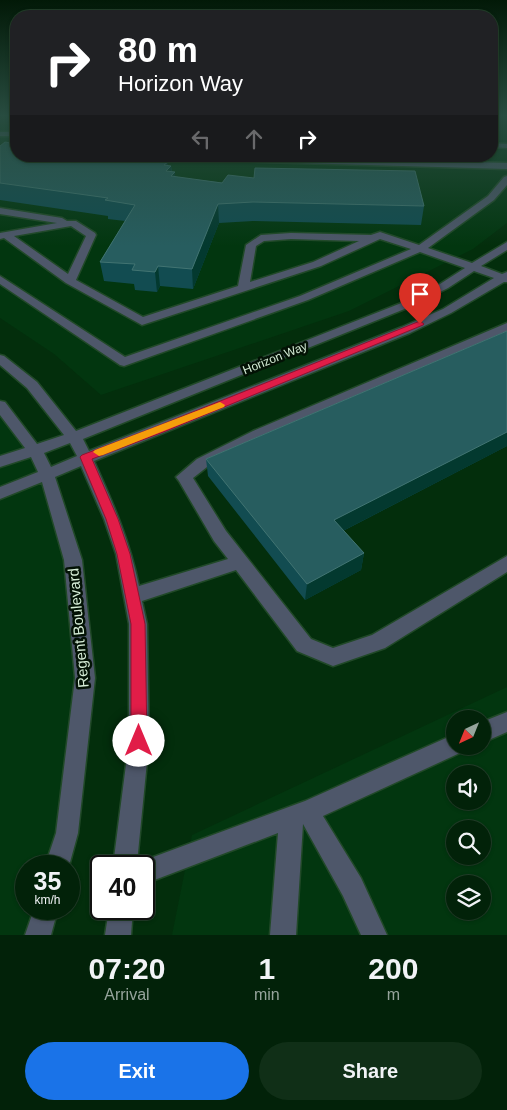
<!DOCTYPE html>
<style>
:root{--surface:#022209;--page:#102f17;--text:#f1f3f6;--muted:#96a49c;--line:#233f2a;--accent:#1a73e8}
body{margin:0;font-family:Helvetica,sans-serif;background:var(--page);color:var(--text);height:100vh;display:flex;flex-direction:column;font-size:19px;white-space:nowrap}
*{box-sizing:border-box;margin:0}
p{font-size:16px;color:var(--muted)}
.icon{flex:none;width:28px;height:28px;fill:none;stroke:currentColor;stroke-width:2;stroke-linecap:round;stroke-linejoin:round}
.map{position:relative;height:935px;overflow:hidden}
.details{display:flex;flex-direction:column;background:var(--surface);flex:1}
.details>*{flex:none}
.top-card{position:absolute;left:10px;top:10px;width:488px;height:152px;border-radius:20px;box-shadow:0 1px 4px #0004,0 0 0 1px var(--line);background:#202124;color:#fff;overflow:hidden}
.needle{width:32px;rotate:223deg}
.tools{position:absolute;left:446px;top:710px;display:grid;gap:10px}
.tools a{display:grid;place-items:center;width:45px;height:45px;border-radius:50%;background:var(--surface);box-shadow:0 1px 4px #0004,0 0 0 1px var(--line);font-size:25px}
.speed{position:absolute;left:15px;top:855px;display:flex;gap:10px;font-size:25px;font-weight:700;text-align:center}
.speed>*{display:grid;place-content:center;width:65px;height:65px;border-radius:50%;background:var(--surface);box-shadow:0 1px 4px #0004,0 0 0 1px var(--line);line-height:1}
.speed small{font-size:12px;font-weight:400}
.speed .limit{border:2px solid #111;border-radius:8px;background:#fff;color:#111}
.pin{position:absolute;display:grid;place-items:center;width:42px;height:42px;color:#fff;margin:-51px -21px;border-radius:50% 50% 50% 0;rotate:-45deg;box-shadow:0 0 5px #0007}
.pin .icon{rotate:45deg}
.me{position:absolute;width:55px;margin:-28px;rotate:0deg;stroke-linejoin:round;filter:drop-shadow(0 0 4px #0008)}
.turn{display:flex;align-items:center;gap:18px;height:105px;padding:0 25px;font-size:22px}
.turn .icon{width:65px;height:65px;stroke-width:2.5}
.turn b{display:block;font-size:35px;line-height:42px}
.lanes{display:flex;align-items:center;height:48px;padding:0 25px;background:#0003;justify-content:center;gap:25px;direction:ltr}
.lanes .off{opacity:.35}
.eta{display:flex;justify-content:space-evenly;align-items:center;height:85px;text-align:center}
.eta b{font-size:30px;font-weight:800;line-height:35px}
.cta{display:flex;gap:10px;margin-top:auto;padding:10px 25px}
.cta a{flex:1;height:58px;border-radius:30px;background:var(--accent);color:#fff;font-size:20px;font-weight:800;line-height:58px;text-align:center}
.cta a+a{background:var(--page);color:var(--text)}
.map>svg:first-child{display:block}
.built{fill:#02360f;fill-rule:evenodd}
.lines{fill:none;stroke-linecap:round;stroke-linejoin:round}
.minor-casing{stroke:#214928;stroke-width:3}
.minor{fill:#4e576a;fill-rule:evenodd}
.wall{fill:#124c51}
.shaded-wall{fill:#03392f}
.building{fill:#275d5f;stroke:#427472}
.route{fill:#e11d48;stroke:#92132f}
.slow{fill:#f59e0b}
.labels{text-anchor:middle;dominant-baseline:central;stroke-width:5;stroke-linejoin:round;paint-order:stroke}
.street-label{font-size:12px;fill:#d6edd7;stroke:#031205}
.near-street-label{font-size:15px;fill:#d6edd7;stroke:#031205}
</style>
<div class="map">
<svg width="507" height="935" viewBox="0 0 507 935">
<rect width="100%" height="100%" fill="#032e0c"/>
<!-- built -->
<path class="built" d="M 0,115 L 16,115 L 16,156 L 491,156 L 491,115 L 507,115 L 507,223 L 473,249 L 349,311 L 101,395 L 54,354 L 0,318 Z
M 0,405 L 33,450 L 80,616 L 67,833 L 57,866 L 26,866 L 26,909 L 46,909 L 38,935 L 0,935 Z
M 507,687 L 507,935 L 172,935 L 192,835 ZM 455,719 L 482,719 L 482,746 L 455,746 ZM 455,774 L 482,774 L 482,801 L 455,801 ZM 455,829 L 482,829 L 482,856 L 455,856 ZM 455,884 L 482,884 L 482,911 L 455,911 Z"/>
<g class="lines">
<defs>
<path id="minor" d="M 0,132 L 16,132 L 16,136 L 0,136 Z
M 491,143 L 507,144 L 507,148 L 491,147 Z
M 123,156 L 231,156 L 507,163 L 507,169 L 127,158 Z
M 507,176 L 507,185 L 494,200 L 428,248 L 472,263 L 507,242 L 507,250 L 481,266 L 502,274 L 507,272 L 507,282 L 504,282 L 451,313 L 410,333 L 94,461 C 113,503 130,542 139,586 L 228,559 L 214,541 L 179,481 L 176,477 L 197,459 L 253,431 L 507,323 L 507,331 L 263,437 L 207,467 L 193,478 L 226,531 L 311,639 L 333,648 L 372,635 L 507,556 L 507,572 L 385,648 L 333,666 L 297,651 L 236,570 L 142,601 L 147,624 L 149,741 L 137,863 L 305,801 L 455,734 L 455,746 L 465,746 L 462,752 L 323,816 L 361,878 L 387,935 L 361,935 L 343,896 L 303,824 L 296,935 L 270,935 L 278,833 L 144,884 L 144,866 L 113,866 L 129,741 L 129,624 L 116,554 L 104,519 L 81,466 L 55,477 L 82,560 L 95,678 L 78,833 L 69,866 L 45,866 L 56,833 L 75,678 L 64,560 L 42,482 L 0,499 L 0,487 L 38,472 L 31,457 L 0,467 L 0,456 L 25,448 L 0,415 L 0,401 L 5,402 L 37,444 L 64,435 L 27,388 L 0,365 L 0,355 L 4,356 L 37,382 L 76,431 L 404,302 L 440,284 L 465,268 L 420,252 L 308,300 L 124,366 L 120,365 L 0,284 L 0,276 L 125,357 L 300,296 L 411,249 L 380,239 L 321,266 L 142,325 L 66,283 L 4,238 L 0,239 L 0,233 L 57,223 L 0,214 L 0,208 L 62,218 L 67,221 L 76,221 L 95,233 L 96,235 L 76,280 L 143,317 L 238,286 L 246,245 L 261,235 L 291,233 L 371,235 L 380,232 L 419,245 L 488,196 L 504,177 ZM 71,226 L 86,236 L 68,274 L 14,236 ZM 291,239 L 359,241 L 313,262 L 250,282 L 256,246 L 264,241 ZM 474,271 L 494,278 L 443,309 L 402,327 L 89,451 L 83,439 L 412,306 L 448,288 ZM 70,443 L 77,456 L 51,467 L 44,453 Z
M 507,712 L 507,732 L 482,743 L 482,722 Z
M 34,909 L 58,909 L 51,935 L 25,935 Z
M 109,909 L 133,909 L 131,935 L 105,935 Z"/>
</defs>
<!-- minor casing -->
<use href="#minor" class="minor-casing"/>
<!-- minor -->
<use href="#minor" class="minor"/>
</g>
<!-- wall -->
<path class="wall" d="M 0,146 L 168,162 L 168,166 L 171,166 L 172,172 L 175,177 L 424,206 L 421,225 L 253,221 L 219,223 L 193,289 L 160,286 L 157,292 L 135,290 L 134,284 L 104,281 L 100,262 L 125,221 L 108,219 L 108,216 L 0,200 Z
M 507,331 L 507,446 L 343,531 L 364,553 L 361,570 L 305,600 L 208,476 L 206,459 Z"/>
<!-- shaded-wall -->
<path class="shaded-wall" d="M 168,162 L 168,169 L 171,166 L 172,176 L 175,172 L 176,190 L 164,165 Z
M 218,204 L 219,223 L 193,289 L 192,269 Z
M 158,266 L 160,286 L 157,292 L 155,272 Z
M 507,432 L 507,446 L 331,537 L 334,520 Z
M 364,553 L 361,570 L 305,600 L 307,584 Z"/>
<!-- building -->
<path class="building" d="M 5,142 L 16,144 L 16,156 L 122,156 L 168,162 L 164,165 L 171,166 L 166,171 L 175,172 L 171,176 L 222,183 L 228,175 L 254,178 L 255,168 L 415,171 L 424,206 L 253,202 L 218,204 L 192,269 L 158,266 L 155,272 L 132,270 L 135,264 L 100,262 L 135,205 L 105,200 L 108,198 L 0,183 L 0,146 Z
M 507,331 L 507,432 L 334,520 L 364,553 L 307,584 L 206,459 Z"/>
<!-- sky -->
<linearGradient id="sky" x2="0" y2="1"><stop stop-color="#021907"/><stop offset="0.47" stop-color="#284c40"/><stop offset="1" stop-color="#284c40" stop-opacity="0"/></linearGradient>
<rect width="507" height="246" fill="url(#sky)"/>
<!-- route -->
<path class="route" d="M 420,321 L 424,324 L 423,325 L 166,431 L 92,459 L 118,519 L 130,554 L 145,624 L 147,741 L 145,747 L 139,749 L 134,747 L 131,741 L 131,624 L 117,554 L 106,519 L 80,457 L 82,455 L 158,426 Z"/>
<!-- slow -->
<path class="slow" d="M 220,402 L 225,405 L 224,407 L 103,455 L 99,456 L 93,452 L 95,450 Z"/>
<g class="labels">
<!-- street labels -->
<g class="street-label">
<text transform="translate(275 358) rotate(-22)">Horizon Way</text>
</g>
<!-- near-street labels -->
<g class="near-street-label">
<text transform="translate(78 628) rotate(-95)">Regent Boulevard</text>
</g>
</g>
</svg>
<div class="tools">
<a><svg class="needle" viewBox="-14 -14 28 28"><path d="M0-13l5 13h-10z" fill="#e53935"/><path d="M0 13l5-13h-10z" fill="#96a49c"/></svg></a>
<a><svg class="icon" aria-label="sound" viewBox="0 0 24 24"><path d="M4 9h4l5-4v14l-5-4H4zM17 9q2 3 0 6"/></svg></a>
<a><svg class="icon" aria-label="search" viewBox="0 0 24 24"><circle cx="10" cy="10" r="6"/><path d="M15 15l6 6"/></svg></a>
<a><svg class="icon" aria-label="layers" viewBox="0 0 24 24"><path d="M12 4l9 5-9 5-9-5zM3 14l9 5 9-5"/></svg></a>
</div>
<div class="speed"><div>35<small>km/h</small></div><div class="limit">40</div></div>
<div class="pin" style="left:420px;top:324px;background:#d93025"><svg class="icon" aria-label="arrive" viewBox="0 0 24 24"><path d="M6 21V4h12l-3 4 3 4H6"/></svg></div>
<svg class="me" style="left:139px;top:741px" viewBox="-20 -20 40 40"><circle r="19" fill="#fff"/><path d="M0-13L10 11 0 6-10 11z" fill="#e11d48"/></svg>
<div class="top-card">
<div class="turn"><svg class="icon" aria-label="right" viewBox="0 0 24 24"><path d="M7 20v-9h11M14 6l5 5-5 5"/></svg><div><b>80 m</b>Horizon Way</div></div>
<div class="lanes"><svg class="icon off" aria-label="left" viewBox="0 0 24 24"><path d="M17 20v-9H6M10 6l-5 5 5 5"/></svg><svg class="icon off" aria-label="ahead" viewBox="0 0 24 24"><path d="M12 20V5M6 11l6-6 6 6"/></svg><svg class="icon" aria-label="right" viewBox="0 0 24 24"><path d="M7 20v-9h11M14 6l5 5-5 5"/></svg></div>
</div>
</div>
<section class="details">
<div class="eta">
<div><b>07:20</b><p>Arrival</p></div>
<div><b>1</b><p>min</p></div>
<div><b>200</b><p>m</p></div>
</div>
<div class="cta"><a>Exit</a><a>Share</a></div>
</section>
